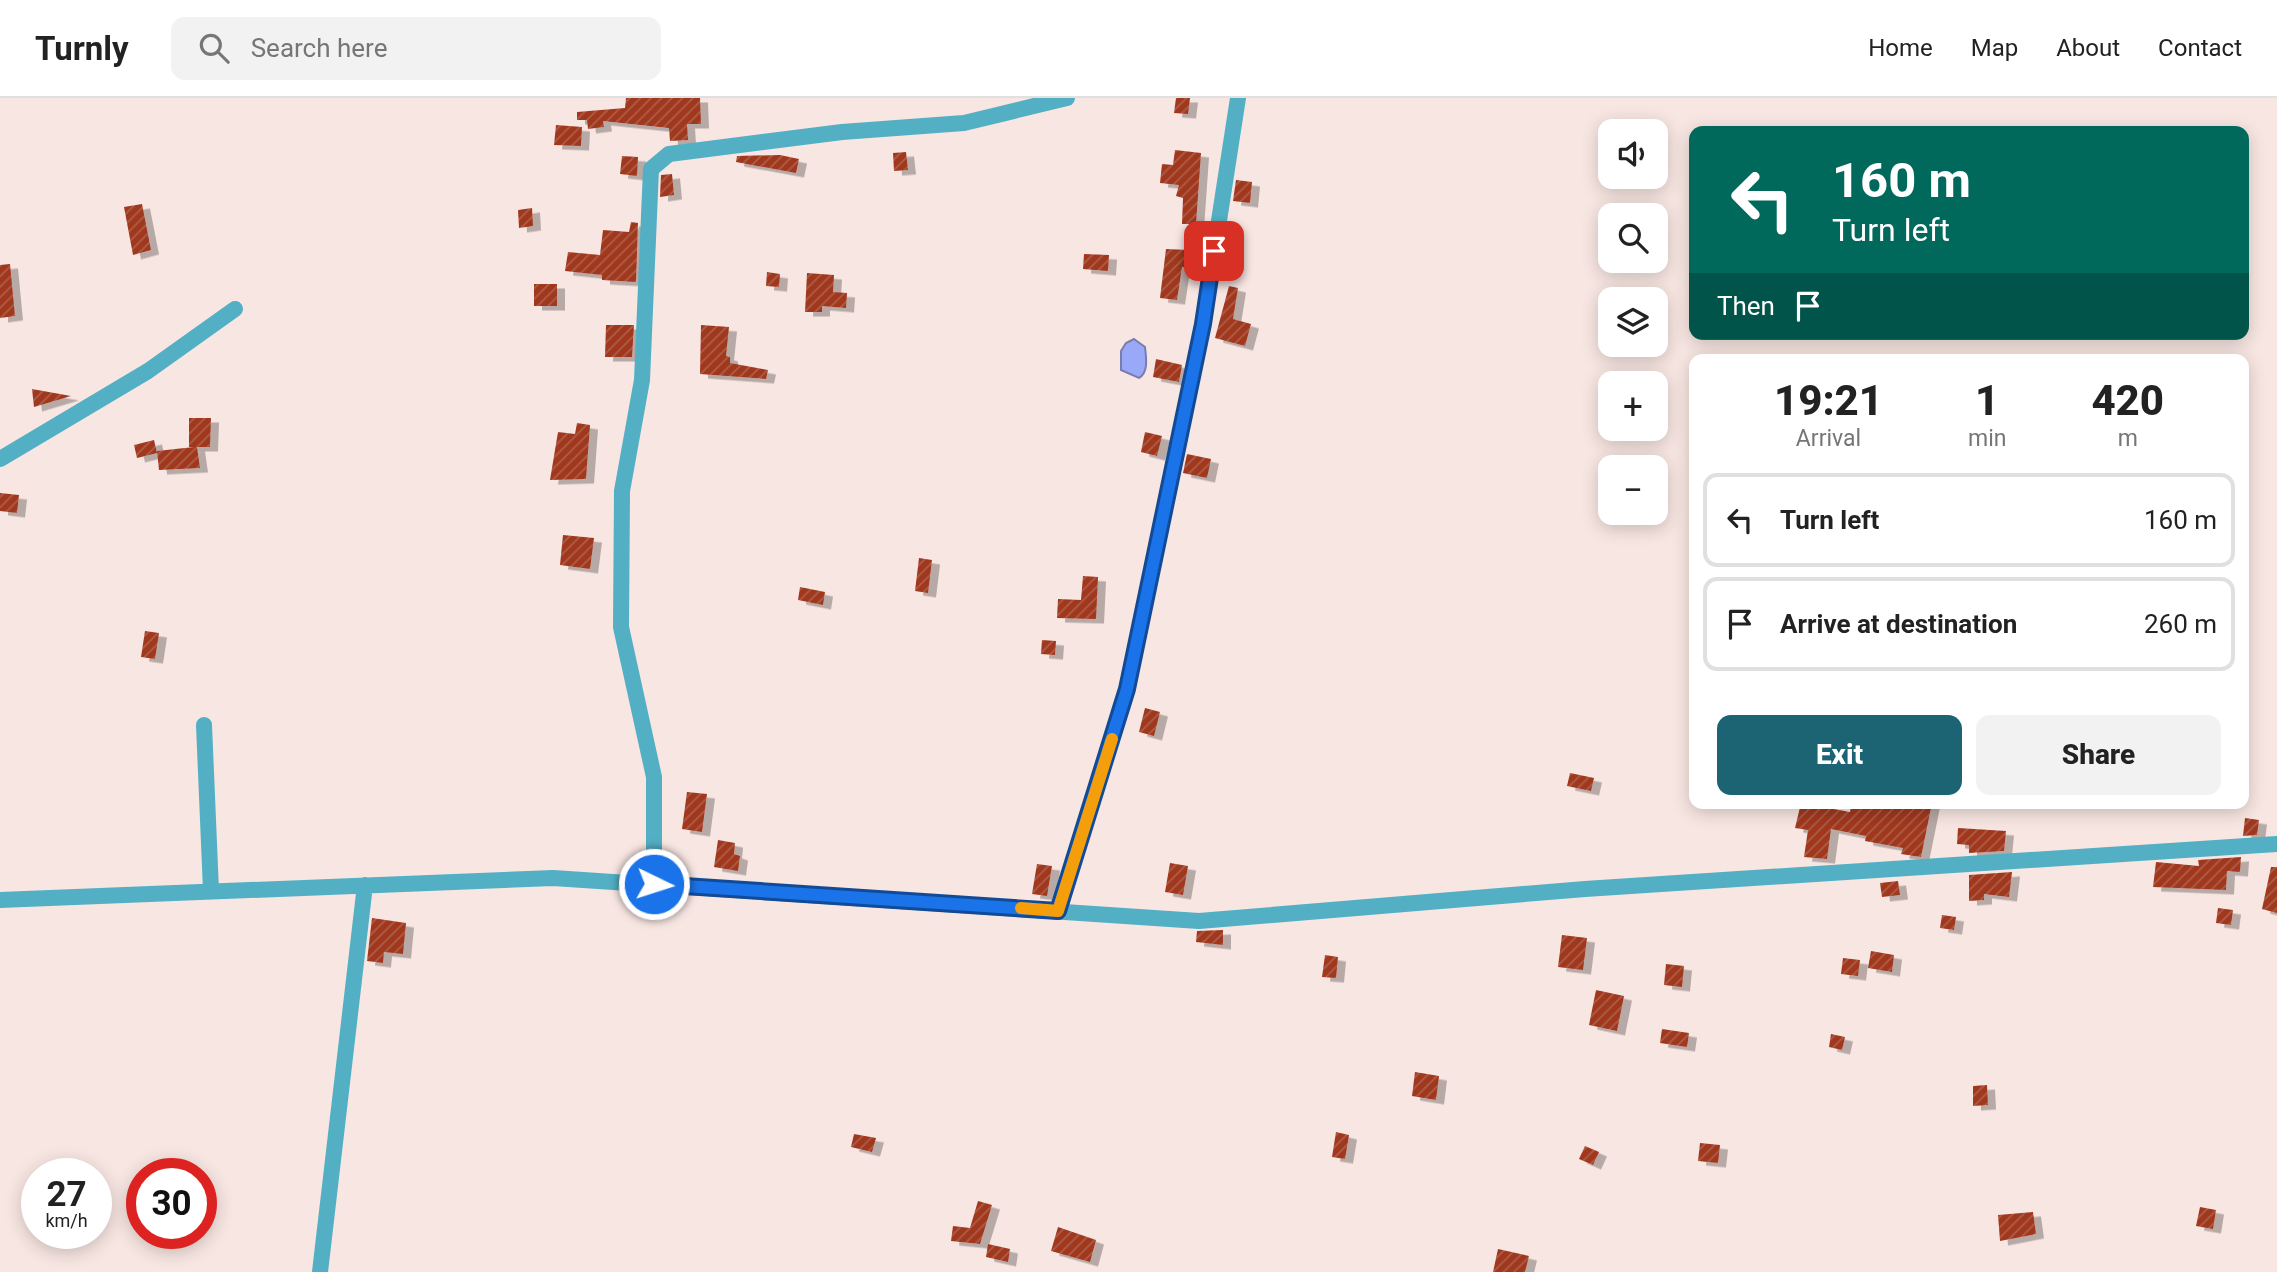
<!DOCTYPE html>
<meta charset="utf-8">
<style>
:root{--surface:#fff;--page:#f2f2f2;--text:#222;--muted:#767676;--line:#e0e0e0;--accent:#1c6473}
body{margin:0;font-family:Roboto,sans-serif;background:var(--page);color:var(--text);height:100vh;display:flex;flex-direction:column;font-size:26px;white-space:nowrap}
*{box-sizing:border-box;margin:0}
p{font-size:23px;color:var(--muted)}
.icon{flex:none;width:38px;height:38px;fill:none;stroke:currentColor;stroke-width:2;stroke-linecap:round;stroke-linejoin:round}
.map{position:relative;flex:1;overflow:hidden}
.drawer{position:absolute;left:1689px;top:256px;width:560px;height:455px;display:flex;flex-direction:column;background:var(--surface);border-radius:14px;box-shadow:0 4px 18px #0003}
.drawer>*{flex:none}
.hud{position:absolute;left:1689px;top:28px;width:560px;height:214px;border-radius:14px;box-shadow:0 4px 18px #0003;background:#00695c;color:#fff;overflow:hidden}
.fabs{position:absolute;left:1598px;top:21px;display:grid;gap:14px}
.fabs a{display:grid;place-items:center;width:70px;height:70px;border-radius:14px;background:var(--surface);box-shadow:0 4px 18px #0003;font-size:35px}
.speed{position:absolute;left:21px;top:1060px;display:flex;gap:14px;font-size:35px;font-weight:700;text-align:center}
.speed>*{display:grid;place-content:center;width:91px;height:91px;border-radius:50%;background:var(--surface);box-shadow:0 4px 18px #0003;line-height:1}
.speed small{font-size:18px;font-weight:400}
.speed .limit{border:10px solid #d22;background:#fff;color:#111}
.pin{position:absolute;display:grid;place-items:center;width:60px;height:60px;color:#fff;margin:-30px;border-radius:14px;box-shadow:0 4px 10px #0006}
.me{position:absolute;width:77px;margin:-38px;rotate:94deg;stroke-linejoin:round;filter:drop-shadow(0 0 5px #0008)}
.turn{display:flex;align-items:center;gap:24px;height:147px;padding:0 28px;font-size:32px}
.turn .icon{width:91px;height:91px;stroke-width:2.5}
.turn b{display:block;font-size:49px;line-height:60px}
.then{display:flex;align-items:center;height:66px;padding:0 28px;background:#0003;gap:14px;font-size:26px}
.eta{display:flex;justify-content:space-evenly;align-items:center;height:119px;text-align:center}
.eta b{font-size:42px;font-weight:800;line-height:49px}
.cta{display:flex;gap:14px;margin-top:auto;padding:14px 28px}
.cta a{flex:1;height:80px;border-radius:14px;background:var(--accent);color:#fff;font-size:28px;font-weight:800;line-height:80px;text-align:center}
.cta a+a{background:var(--page);color:var(--text)}
ul{padding:0;list-style:none}
li{display:flex;align-items:center;gap:21px;height:94px;margin:0 14px 10px;padding:0 14px;border:4px solid var(--line);border-radius:14px}
li div{flex:1}
li b{display:block;font-size:26px}
li em{font-style:normal}
header{display:flex;align-items:center;gap:42px;box-sizing:border-box;height:98px;padding:0 35px;background:var(--surface);border-bottom:2px solid var(--line)}
header strong{font-size:33px}
nav{display:flex;gap:38px;margin-inline-start:auto;font-size:24px}
.search{width:490px;height:63px;background:var(--page);display:flex;align-items:center;gap:18px;box-sizing:border-box;padding:0 24px;border-radius:14px;color:var(--muted);font-size:26px}
.map>svg:first-child{display:block}
.water{fill:#99a9f8;stroke:#797cb1;stroke-width:2}
.building{fill:url(#building-hatch);filter:url(#shadow)}
.lines{fill:none;stroke-linecap:round;stroke-linejoin:round}
.street{stroke:#52afc4;stroke-width:16}
.route-casing{stroke:#114b97;stroke-width:18}
.route{stroke:#1a73e8;stroke-width:12}
.slow{stroke:#f59e0b;stroke-width:12}
</style>
<header>
<strong>Turnly</strong>
<div class="search"><svg class="icon" aria-label="search" viewBox="0 0 24 24"><circle cx="10" cy="10" r="6"/><path d="M15 15l6 6"/></svg>Search here</div>
<nav><a>Home</a><a>Map</a><a>About</a><a>Contact</a></nav>
</header>
<div class="map">
<svg width="2277" height="1174" viewBox="0 0 2277 1174">
<defs>
<pattern id="building-hatch" width="6" height="6" patternUnits="userSpaceOnUse" patternTransform="scale(1.75)"><rect width="6" height="6" fill="#a1371e"/><path d="M-1 1l2-2M0 6l6-6M5 7l2-2" fill="none" stroke="#ab5e4c"/></pattern>
<filter id="shadow"><feDropShadow dx="8" dy="4.5" stdDeviation="0" flood-color="#0004"/></filter>
</defs>
<rect width="100%" height="100%" fill="#f8e6e2"/>
<!-- water -->
<path class="water" d="M 1134,241 L 1145,249 C 1146,259 1149,274 1139,280 L 1121,272 L 1121,253 L 1126,245 Z"/>
<!-- building -->
<path class="building" d="M 626,0 L 700,0 L 701,26 L 687,26 L 688,42 L 670,43 L 669,30 L 603,23 L 604,29 L 588,31 L 587,22 L 577,22 L 577,14 L 625,10 Z
M 1176,0 L 1190,0 L 1188,16 L 1174,15 Z
M 556,27 L 582,29 L 581,48 L 554,47 Z
M 1175,52 L 1201,55 L 1196,126 L 1182,126 L 1183,100 L 1176,98 L 1179,87 L 1160,85 L 1162,66 L 1173,67 Z
M 906,54 L 908,72 L 894,73 L 893,55 Z
M 780,57 L 799,61 L 796,75 L 736,64 L 737,58 Z
M 622,58 L 638,59 L 637,78 L 620,76 Z
M 672,76 L 674,97 L 660,99 L 661,77 Z
M 1236,82 L 1252,84 L 1250,105 L 1233,103 Z
M 142,106 L 151,152 L 133,157 L 124,109 Z
M 532,110 L 533,128 L 519,130 L 518,112 Z
M 631,124 L 638,125 L 636,184 L 602,182 L 602,177 L 565,173 L 568,154 L 600,157 L 603,132 L 629,134 Z
M 1166,151 L 1189,152 L 1187,170 L 1182,169 L 1177,202 L 1160,200 Z
M 1084,156 L 1109,157 L 1108,173 L 1083,171 Z
M 10,166 L 15,218 L 0,220 L 0,167 Z
M 767,174 L 780,176 L 779,189 L 766,188 Z
M 807,175 L 834,177 L 833,194 L 847,195 L 846,210 L 822,208 L 822,214 L 805,214 Z
M 534,186 L 557,186 L 557,208 L 534,208 Z
M 1229,188 L 1238,190 L 1233,221 L 1251,226 L 1245,248 L 1215,240 Z
M 606,227 L 634,227 L 632,259 L 605,259 Z
M 701,227 L 729,229 L 726,258 L 730,259 L 730,265 L 768,272 L 766,281 L 700,276 Z
M 1156,261 L 1182,267 L 1179,284 L 1153,279 Z
M 32,291 L 71,298 L 34,309 Z
M 189,320 L 211,320 L 210,349 L 197,349 L 200,370 L 159,372 L 157,353 L 194,349 L 189,349 Z
M 577,325 L 590,327 L 586,381 L 550,382 L 558,334 L 575,336 Z
M 1145,334 L 1162,338 L 1157,358 L 1141,354 Z
M 154,342 L 157,355 L 137,360 L 134,347 Z
M 1187,356 L 1211,361 L 1207,380 L 1183,375 Z
M 0,395 L 19,397 L 17,415 L 0,413 Z
M 563,437 L 594,440 L 590,471 L 560,467 Z
M 919,460 L 932,462 L 928,495 L 915,493 Z
M 1083,478 L 1098,479 L 1096,521 L 1057,520 L 1058,501 L 1081,502 Z
M 800,489 L 825,494 L 823,507 L 798,502 Z
M 145,533 L 159,535 L 155,561 L 141,559 Z
M 1042,542 L 1056,543 L 1055,557 L 1041,556 Z
M 1145,610 L 1160,614 L 1154,638 L 1139,634 Z
M 1570,675 L 1594,680 L 1591,693 L 1567,688 Z
M 687,694 L 707,696 L 702,734 L 682,731 Z
M 1801,705 L 1850,714 L 1851,705 L 1932,705 L 1921,759 L 1901,756 L 1903,750 L 1865,743 L 1866,738 L 1831,731 L 1827,761 L 1804,759 L 1808,732 L 1795,730 Z
M 2245,720 L 2259,722 L 2257,737 L 2243,738 Z
M 1958,730 L 2006,733 L 2004,753 L 1969,755 L 1969,747 L 1957,746 Z
M 718,742 L 735,745 L 734,756 L 740,758 L 738,773 L 714,769 Z
M 2241,759 L 2240,774 L 2227,773 L 2226,792 L 2153,789 L 2156,764 L 2199,768 L 2198,762 Z
M 1170,765 L 1188,768 L 1183,797 L 1165,794 Z
M 1037,766 L 1052,768 L 1047,798 L 1032,796 Z
M 2271,769 L 2277,769 L 2277,815 L 2262,811 Z
M 2012,774 L 2009,799 L 1984,796 L 1984,802 L 1969,803 L 1969,777 Z
M 1898,783 L 1900,797 L 1882,799 L 1880,785 Z
M 2218,810 L 2233,812 L 2231,827 L 2216,825 Z
M 1942,817 L 1956,819 L 1954,832 L 1940,830 Z
M 372,820 L 406,825 L 403,856 L 384,854 L 383,865 L 367,863 Z
M 1223,832 L 1223,847 L 1196,844 L 1197,833 Z
M 1562,837 L 1587,840 L 1583,872 L 1558,869 Z
M 1871,853 L 1894,857 L 1892,874 L 1868,870 Z
M 1325,857 L 1338,859 L 1336,880 L 1322,879 Z
M 1843,860 L 1860,862 L 1858,878 L 1841,876 Z
M 1666,866 L 1684,868 L 1682,889 L 1664,887 Z
M 1596,892 L 1624,898 L 1617,933 L 1589,927 Z
M 1662,931 L 1689,935 L 1687,949 L 1660,945 Z
M 1831,936 L 1845,939 L 1842,952 L 1829,949 Z
M 1415,974 L 1439,978 L 1436,1002 L 1412,998 Z
M 1987,987 L 1988,1007 L 1973,1008 L 1973,988 Z
M 1336,1034 L 1349,1037 L 1345,1061 L 1332,1059 Z
M 854,1036 L 876,1040 L 872,1054 L 851,1049 Z
M 1700,1045 L 1720,1047 L 1718,1065 L 1698,1063 Z
M 1585,1048 L 1599,1054 L 1593,1067 L 1579,1061 Z
M 978,1103 L 992,1107 L 980,1146 L 951,1143 L 953,1128 L 970,1130 Z
M 2200,1109 L 2216,1112 L 2213,1131 L 2196,1128 Z
M 2033,1114 L 2036,1136 L 2000,1143 L 1998,1117 Z
M 1058,1129 L 1096,1142 L 1090,1164 L 1051,1153 Z
M 988,1146 L 1010,1151 L 1008,1164 L 986,1159 Z
M 1498,1151 L 1529,1158 L 1525,1174 L 1493,1174 Z"/>
<g class="lines">
<!-- street -->
<path class="street" d="M 0,361 L 148,273 L 235,211
M 204,627 L 211,793
M 654,786 L 654,679 L 621,529 L 622,393 L 642,282 L 651,71 L 669,56 L 842,34 L 964,25 L 1067,0
M 0,802 L 553,780 L 1199,823 L 1585,791 L 2277,746
M 1058,813 L 1127,591 L 1203,226 L 1238,0
M 320,1174 L 365,787"/>
</g>
<g class="lines">
<defs>
<path id="route" d="M 654,786 L 1058,813 L 1127,591 L 1203,226 L 1214,153"/>
</defs>
<!-- route casing -->
<use href="#route" class="route-casing"/>
<!-- route -->
<use href="#route" class="route"/>
<!-- slow -->
<path class="slow" d="M 1021,810 L 1058,813 L 1112,641"/>
</g>
</svg>
<div class="fabs">
<a><svg class="icon" aria-label="sound" viewBox="0 0 24 24"><path d="M4 9h4l5-4v14l-5-4H4zM17 9q2 3 0 6"/></svg></a>
<a><svg class="icon" aria-label="search" viewBox="0 0 24 24"><circle cx="10" cy="10" r="6"/><path d="M15 15l6 6"/></svg></a>
<a><svg class="icon" aria-label="layers" viewBox="0 0 24 24"><path d="M12 4l9 5-9 5-9-5zM3 14l9 5 9-5"/></svg></a>
<a>+</a>
<a>−</a>
</div>
<div class="speed"><div>27<small>km/h</small></div><div class="limit">30</div></div>
<div class="pin" style="left:1214px;top:153px;background:#d93025"><svg class="icon" aria-label="arrive" viewBox="0 0 24 24"><path d="M6 21V4h12l-3 4 3 4H6"/></svg></div>
<svg class="me" style="left:654px;top:786px" viewBox="-20 -20 40 40"><circle r="17" fill="#1a73e8" stroke="#fff" stroke-width="3"/><path d="M0-11L8 9 0 5-8 9z" fill="#fff"/></svg>
<div class="hud">
<div class="turn"><svg class="icon" aria-label="left" viewBox="0 0 24 24"><path d="M17 20v-9H6M10 6l-5 5 5 5"/></svg><div><b>160 m</b>Turn left</div></div>
<div class="then">Then<svg class="icon" aria-label="arrive" viewBox="0 0 24 24"><path d="M6 21V4h12l-3 4 3 4H6"/></svg></div>
</div>
<section class="drawer">
<div class="eta">
<div><b>19:21</b><p>Arrival</p></div>
<div><b>1</b><p>min</p></div>
<div><b>420</b><p>m</p></div>
</div>
<ul>
<li><svg class="icon" aria-label="left" viewBox="0 0 24 24"><path d="M17 20v-9H6M10 6l-5 5 5 5"/></svg><div><b>Turn left</b></div><em>160 m</em></li>
<li><svg class="icon" aria-label="arrive" viewBox="0 0 24 24"><path d="M6 21V4h12l-3 4 3 4H6"/></svg><div><b>Arrive at destination</b></div><em>260 m</em></li>
</ul>
<div class="cta"><a>Exit</a><a>Share</a></div>
</section>
</div>
